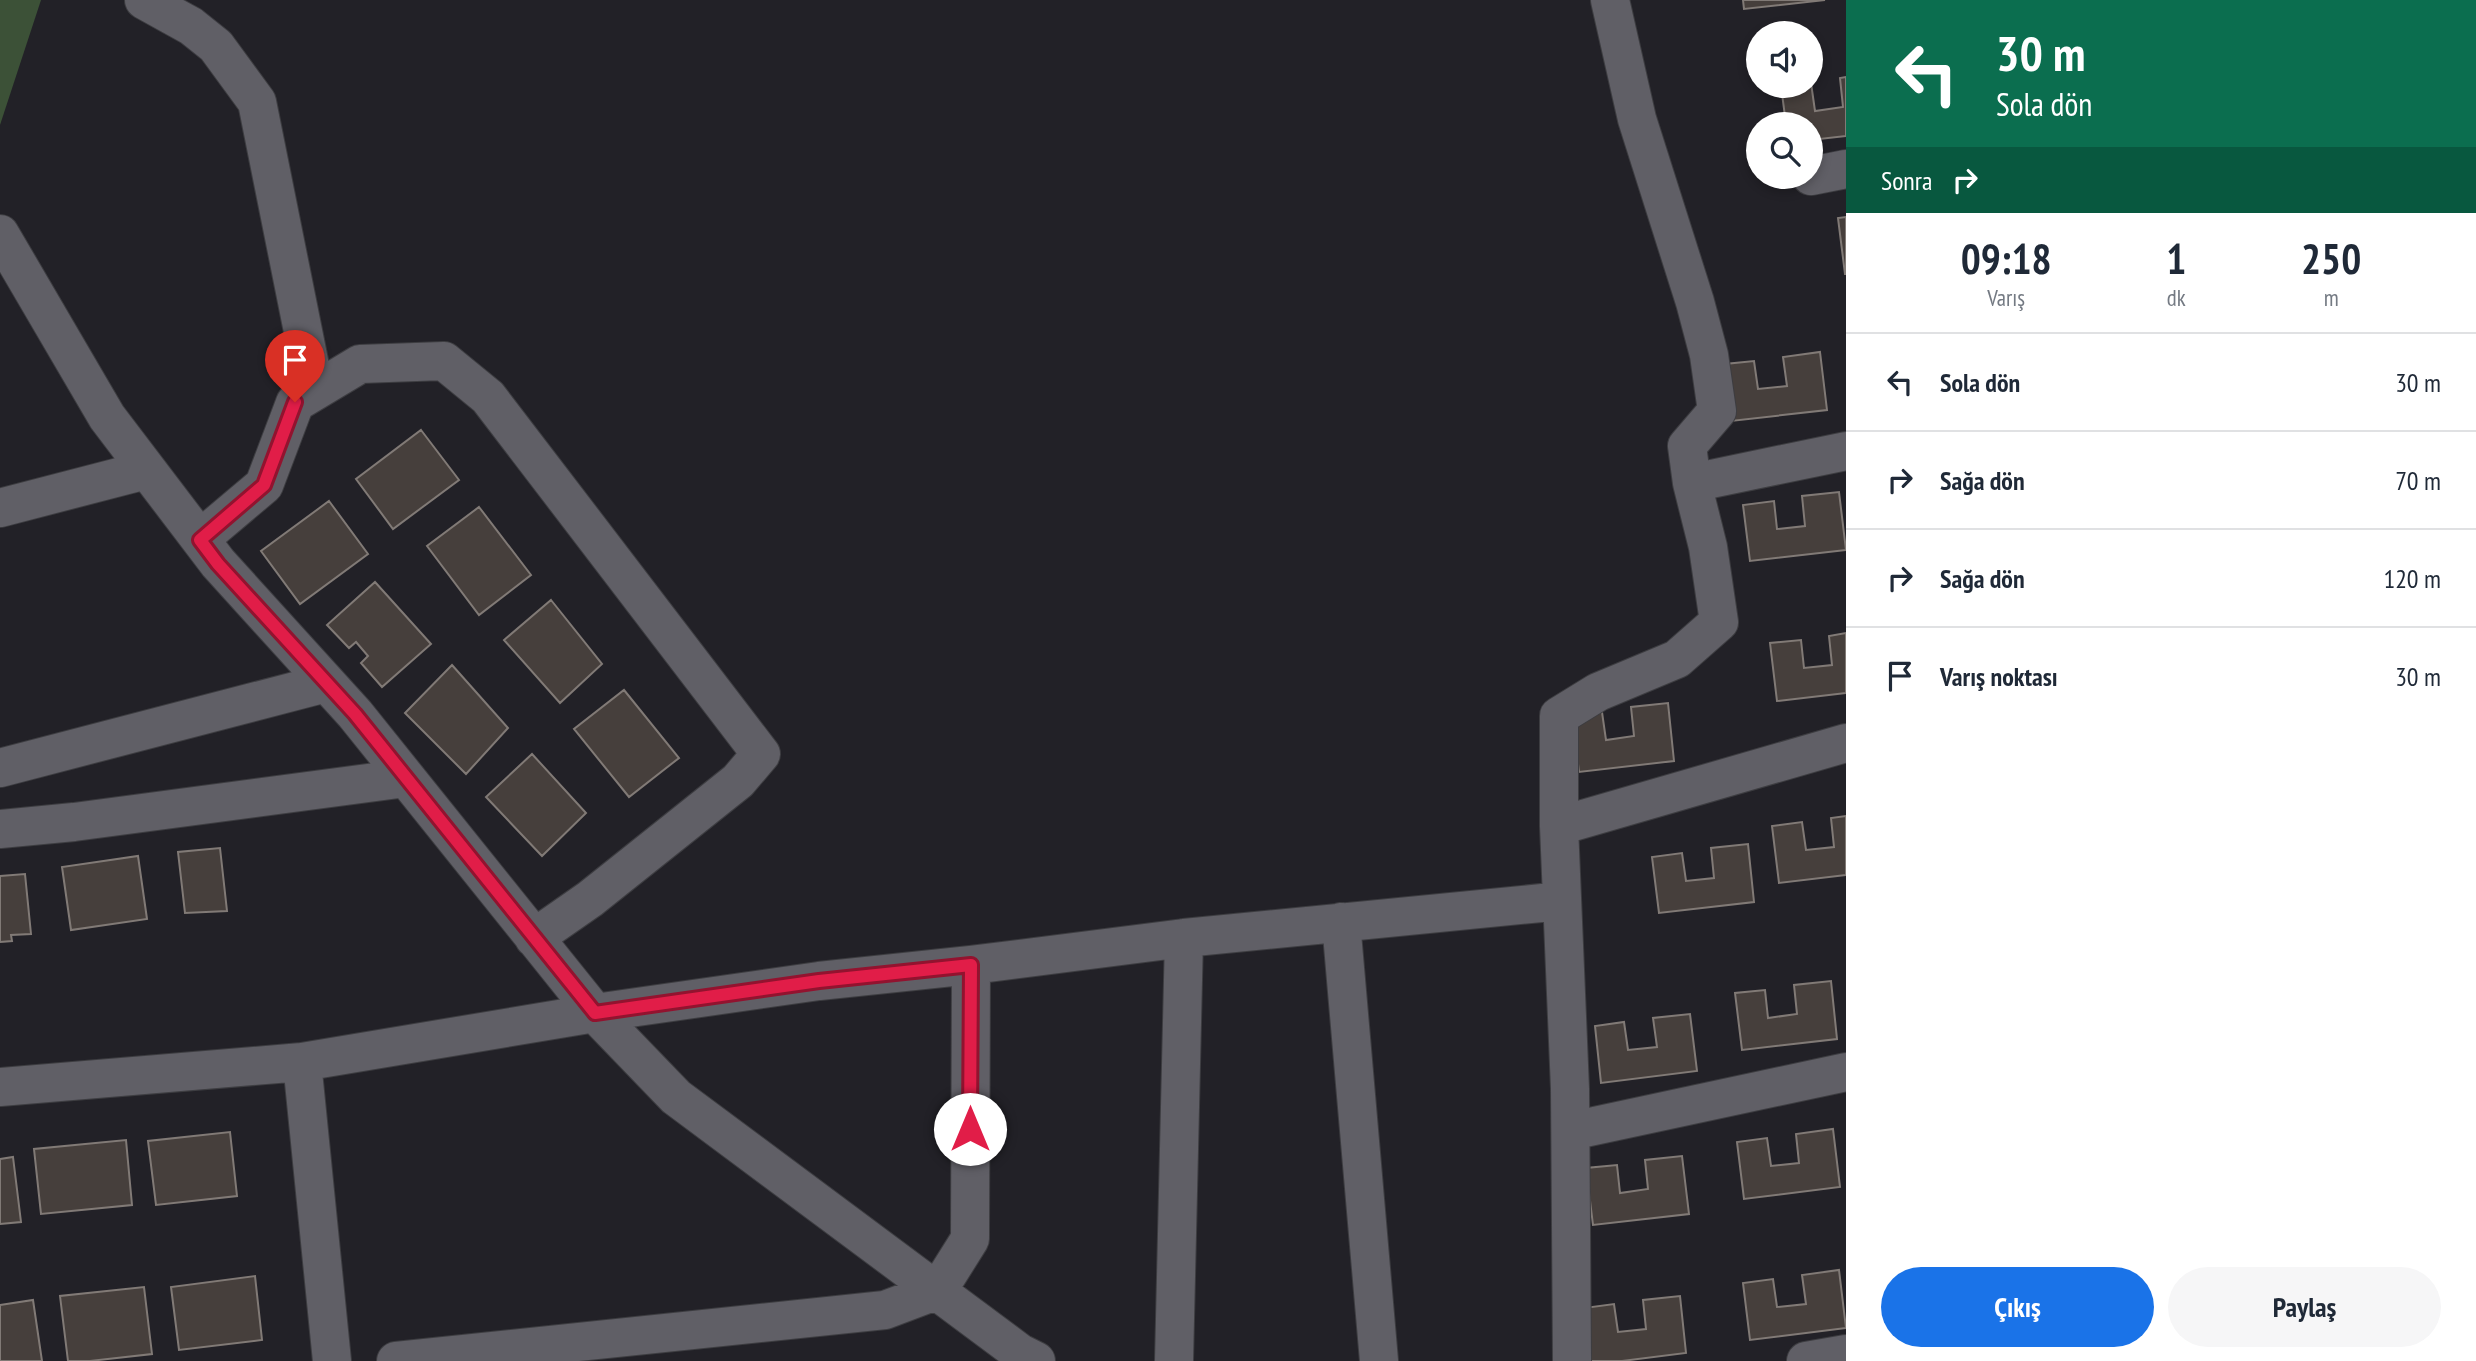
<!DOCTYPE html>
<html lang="tr">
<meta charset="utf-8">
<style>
:root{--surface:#fff;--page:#f6f6f7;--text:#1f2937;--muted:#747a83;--line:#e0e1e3;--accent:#1a73e8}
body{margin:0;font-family:"PT Sans Narrow",sans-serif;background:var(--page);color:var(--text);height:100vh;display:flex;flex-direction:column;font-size:26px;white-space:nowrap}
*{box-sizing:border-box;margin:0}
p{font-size:23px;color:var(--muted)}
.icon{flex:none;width:38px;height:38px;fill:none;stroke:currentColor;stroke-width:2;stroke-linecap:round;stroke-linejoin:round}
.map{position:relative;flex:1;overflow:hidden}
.side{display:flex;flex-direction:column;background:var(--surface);width:630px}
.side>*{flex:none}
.top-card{background:#0b6e4f;color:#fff;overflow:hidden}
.controls{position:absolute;left:1746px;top:21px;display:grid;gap:14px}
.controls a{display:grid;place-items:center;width:77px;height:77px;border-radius:50%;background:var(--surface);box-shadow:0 4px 10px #0003;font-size:35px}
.pin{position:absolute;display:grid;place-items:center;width:60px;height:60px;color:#fff;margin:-72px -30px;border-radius:50% 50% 50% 0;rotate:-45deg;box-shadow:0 0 7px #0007}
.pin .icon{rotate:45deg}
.me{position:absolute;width:77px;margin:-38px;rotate:0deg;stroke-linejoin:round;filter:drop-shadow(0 0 5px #0008)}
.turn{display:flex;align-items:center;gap:24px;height:147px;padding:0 35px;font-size:32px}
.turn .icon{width:91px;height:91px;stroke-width:2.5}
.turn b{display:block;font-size:49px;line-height:60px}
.then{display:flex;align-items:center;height:66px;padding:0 35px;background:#0003;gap:14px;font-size:26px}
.eta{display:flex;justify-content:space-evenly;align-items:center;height:119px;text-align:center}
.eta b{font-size:42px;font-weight:700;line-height:49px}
.primary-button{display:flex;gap:14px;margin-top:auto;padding:14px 35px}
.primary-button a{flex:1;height:80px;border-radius:42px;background:var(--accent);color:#fff;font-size:28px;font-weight:700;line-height:80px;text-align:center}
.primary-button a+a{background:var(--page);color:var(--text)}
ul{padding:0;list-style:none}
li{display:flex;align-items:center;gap:21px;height:98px;padding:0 35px;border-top:2px solid var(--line)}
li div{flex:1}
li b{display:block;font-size:26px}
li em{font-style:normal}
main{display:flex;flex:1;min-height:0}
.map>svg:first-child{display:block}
.green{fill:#3c5137}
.building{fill:#463f3c;stroke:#817a76;stroke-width:2}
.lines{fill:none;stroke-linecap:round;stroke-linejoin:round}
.minor-casing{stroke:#3d3d41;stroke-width:40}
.minor{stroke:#605f66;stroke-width:38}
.route-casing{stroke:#92132f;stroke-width:18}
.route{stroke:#e11d48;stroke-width:12}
</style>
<main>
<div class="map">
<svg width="1846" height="1361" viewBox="0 0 1846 1361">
<rect width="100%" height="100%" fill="#222127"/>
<!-- green -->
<path class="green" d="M 0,0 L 41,0 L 0,125 Z"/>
<!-- building -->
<path class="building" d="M 1743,0 L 1825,0 L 1744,9 Z
M 1846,77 L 1846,136 L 1811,140 L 1811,124 L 1786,124 L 1781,86 L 1811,86 L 1811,83 L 1815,111 L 1843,107 L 1840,78 Z
M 1846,217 L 1846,274 L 1845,274 L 1838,218 Z
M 1820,352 L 1827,410 L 1731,421 L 1725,364 L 1754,361 L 1758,389 L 1787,386 L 1783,357 Z
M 421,430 L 459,480 L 393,529 L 356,479 Z
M 1839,492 L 1846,550 L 1750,561 L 1743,505 L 1774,501 L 1777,529 L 1805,526 L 1802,496 Z
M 329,501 L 368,554 L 300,604 L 261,551 Z
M 479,507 L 531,575 L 479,615 L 427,546 Z
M 375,582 L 431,644 L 382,687 L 361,663 L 368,656 L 356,642 L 349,648 L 327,625 Z
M 551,600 L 602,664 L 560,703 L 504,640 Z
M 1846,633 L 1846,693 L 1777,701 L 1770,643 L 1801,640 L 1804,668 L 1832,665 L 1829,636 Z
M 452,665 L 508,728 L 466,774 L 405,713 Z
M 624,690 L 679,758 L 629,797 L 574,729 Z
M 1668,703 L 1674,761 L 1579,772 L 1572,715 L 1602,712 L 1606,740 L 1634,736 L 1631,707 Z
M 532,754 L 586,813 L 542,856 L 486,797 Z
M 1846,816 L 1846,875 L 1779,883 L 1772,826 L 1802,822 L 1806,850 L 1834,847 L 1831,818 Z
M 1748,844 L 1754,902 L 1659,913 L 1652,857 L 1682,853 L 1686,881 L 1714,878 L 1711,848 Z
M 220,848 L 227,911 L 185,913 L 178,852 Z
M 138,856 L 147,919 L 71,930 L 62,867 Z
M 25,874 L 31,934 L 11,935 L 12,941 L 0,942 L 0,876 Z
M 1831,981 L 1837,1039 L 1742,1050 L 1735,993 L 1765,990 L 1768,1018 L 1797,1014 L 1794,985 Z
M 1690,1014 L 1697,1071 L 1601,1083 L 1595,1026 L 1624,1022 L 1628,1050 L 1657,1047 L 1653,1018 Z
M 1833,1129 L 1840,1187 L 1744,1199 L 1737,1142 L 1767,1138 L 1771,1166 L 1799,1163 L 1796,1134 Z
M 230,1132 L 237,1196 L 156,1205 L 148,1141 Z
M 126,1140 L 132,1205 L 41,1214 L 34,1149 Z
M 1682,1156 L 1689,1214 L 1593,1225 L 1586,1168 L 1617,1165 L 1620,1193 L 1648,1189 L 1645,1160 Z
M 13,1157 L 21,1222 L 0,1224 L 0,1159 Z
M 1839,1270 L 1846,1328 L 1750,1340 L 1743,1283 L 1773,1279 L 1777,1307 L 1806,1304 L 1802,1275 Z
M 255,1276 L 262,1340 L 179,1350 L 171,1287 Z
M 144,1287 L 152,1354 L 90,1361 L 68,1361 L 60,1296 Z
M 1680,1296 L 1686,1353 L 1622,1361 L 1591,1361 L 1584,1308 L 1614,1304 L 1618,1332 L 1646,1329 L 1643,1300 Z
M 33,1300 L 42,1361 L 0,1361 L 0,1305 Z"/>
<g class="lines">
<defs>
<path id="minor" d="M 144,0 L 191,26 L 216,46 L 257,102 L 315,391
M 1610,0 L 1637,119 L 1695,302 L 1709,355 L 1717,411 L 1687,446 L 1692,483
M 1811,176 L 1846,169
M 0,234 L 107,417 L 218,563 L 355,714 L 595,1013 L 676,1097 L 1020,1353 L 1036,1361
M 0,508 L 146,470
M 200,539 L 264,485 L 295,403 L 360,364 L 444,361 L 488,397 L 761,754 L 738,781 L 590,899 L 534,938
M 0,768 L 326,683
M 1559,826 L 1846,743
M 0,829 L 74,822 L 406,778
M 1341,922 L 1379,1361
M 0,1087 L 302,1062
M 1571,1131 L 1846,1072
M 332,1361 L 302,1062 L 595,1013 L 819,981 L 971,965 L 1184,938 L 1562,901
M 396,1361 L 885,1310 L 938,1290 L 970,1239 L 971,965
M 1174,1361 L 1184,938
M 1572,1361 L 1570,1089 L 1559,826 L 1559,716 L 1598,692 L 1677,659 L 1719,622 L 1708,547 L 1692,483 L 1846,451
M 1806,1361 L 1846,1354"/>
</defs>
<!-- minor casing -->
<use href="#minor" class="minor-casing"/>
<!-- minor -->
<use href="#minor" class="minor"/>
</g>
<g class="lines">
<defs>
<path id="route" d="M 295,402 L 264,485 L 200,540 L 218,564 L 355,714 L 595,1013 L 819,981 L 971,965 L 970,1129"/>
</defs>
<!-- route casing -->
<use href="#route" class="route-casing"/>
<!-- route -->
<use href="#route" class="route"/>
</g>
</svg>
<div class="controls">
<a><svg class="icon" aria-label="sound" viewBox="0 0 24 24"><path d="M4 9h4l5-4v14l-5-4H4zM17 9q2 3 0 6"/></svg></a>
<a><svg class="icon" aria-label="search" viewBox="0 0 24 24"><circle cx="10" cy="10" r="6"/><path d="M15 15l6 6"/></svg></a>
</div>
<div class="pin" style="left:295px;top:402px;background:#d93025"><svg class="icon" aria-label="arrive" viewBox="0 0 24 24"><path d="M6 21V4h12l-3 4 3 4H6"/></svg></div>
<svg class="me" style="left:970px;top:1129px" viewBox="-20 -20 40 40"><circle r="19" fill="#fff"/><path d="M0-13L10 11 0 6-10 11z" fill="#e11d48"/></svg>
</div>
<section class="side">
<div class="top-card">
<div class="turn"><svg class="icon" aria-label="left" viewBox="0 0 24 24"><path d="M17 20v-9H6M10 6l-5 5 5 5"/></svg><div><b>30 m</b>Sola dön</div></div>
<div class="then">Sonra<svg class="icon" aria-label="right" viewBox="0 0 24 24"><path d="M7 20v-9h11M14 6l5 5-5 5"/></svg></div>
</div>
<div class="eta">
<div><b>09:18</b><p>Varış</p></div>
<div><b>1</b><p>dk</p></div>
<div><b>250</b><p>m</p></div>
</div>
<ul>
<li><svg class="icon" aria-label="left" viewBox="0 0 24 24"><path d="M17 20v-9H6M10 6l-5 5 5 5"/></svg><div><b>Sola dön</b></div><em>30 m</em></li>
<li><svg class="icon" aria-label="right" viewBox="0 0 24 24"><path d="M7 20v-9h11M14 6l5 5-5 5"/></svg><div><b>Sağa dön</b></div><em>70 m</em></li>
<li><svg class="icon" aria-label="right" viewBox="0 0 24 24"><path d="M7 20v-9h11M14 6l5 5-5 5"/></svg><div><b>Sağa dön</b></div><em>120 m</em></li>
<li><svg class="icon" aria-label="arrive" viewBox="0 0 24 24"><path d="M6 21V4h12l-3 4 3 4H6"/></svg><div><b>Varış noktası</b></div><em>30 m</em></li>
</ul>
<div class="primary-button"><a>Çıkış</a><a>Paylaş</a></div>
</section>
</main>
